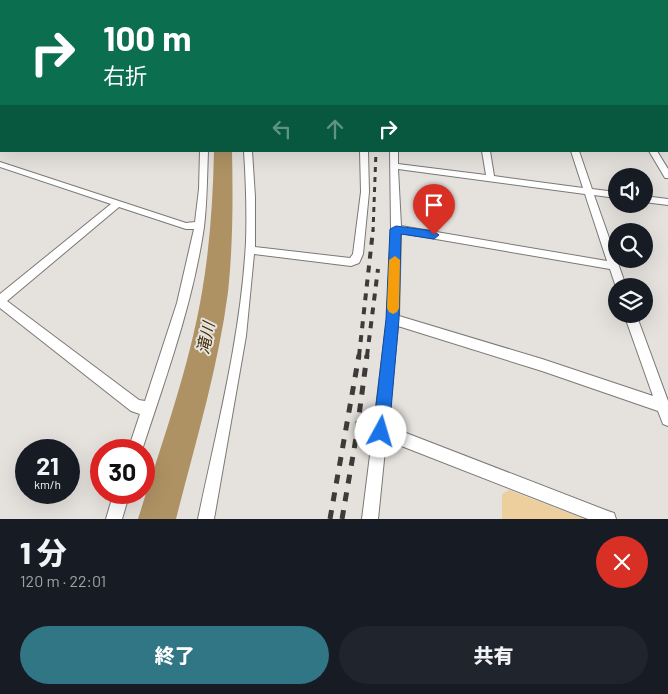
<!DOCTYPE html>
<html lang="ja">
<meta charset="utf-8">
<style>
:root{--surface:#171b24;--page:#20242c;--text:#f1f3f6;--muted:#9ea1a6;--accent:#317685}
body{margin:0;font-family:Barlow,"Noto Sans JP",sans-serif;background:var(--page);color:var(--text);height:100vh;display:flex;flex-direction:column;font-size:19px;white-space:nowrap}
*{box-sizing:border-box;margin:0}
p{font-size:16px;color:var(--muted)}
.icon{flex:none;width:28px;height:28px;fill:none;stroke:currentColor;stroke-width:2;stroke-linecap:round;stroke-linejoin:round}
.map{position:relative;height:519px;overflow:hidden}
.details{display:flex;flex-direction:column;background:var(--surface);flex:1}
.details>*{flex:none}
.hud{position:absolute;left:0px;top:0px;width:669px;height:152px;box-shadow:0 5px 20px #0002;background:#0b6e4f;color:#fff;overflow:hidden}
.tools{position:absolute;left:608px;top:168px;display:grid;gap:10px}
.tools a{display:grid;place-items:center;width:45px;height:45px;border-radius:50%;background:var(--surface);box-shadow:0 5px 20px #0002;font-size:25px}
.speed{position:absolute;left:15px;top:439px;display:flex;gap:10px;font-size:25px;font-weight:700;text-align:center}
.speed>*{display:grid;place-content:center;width:65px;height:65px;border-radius:50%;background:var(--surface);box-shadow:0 5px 20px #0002;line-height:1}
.speed small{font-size:12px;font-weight:400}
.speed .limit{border:8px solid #d22;background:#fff;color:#111}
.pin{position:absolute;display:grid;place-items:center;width:42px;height:42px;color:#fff;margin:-51px -21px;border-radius:50% 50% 50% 0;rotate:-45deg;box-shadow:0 0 5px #0007}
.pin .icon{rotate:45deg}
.me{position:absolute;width:55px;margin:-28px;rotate:6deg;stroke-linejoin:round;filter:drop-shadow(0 0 4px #0008)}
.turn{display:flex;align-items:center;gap:18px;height:105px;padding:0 20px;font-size:22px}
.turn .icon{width:65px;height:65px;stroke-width:2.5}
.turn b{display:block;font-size:35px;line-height:42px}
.lanes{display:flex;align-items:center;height:48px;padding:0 20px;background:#0003;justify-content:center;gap:25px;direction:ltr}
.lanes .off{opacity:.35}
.round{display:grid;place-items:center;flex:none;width:52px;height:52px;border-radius:26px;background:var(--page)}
.head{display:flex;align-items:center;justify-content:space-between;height:85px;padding:0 20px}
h1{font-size:30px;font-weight:800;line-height:38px}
.primary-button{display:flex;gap:10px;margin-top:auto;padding:10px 20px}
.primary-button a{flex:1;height:58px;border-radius:30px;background:var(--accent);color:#fff;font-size:20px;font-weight:800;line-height:58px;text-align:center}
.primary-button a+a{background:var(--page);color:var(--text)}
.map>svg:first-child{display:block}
.green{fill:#edcf9e}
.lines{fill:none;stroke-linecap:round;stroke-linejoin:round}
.river{fill:#ae9263;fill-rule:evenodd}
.minor-casing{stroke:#7b7975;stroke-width:2}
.tertiary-casing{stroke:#7b7975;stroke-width:3}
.secondary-casing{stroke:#7b7975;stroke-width:18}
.minor{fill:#fff;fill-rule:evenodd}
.tertiary{fill:#fff;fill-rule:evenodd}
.secondary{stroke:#bdeaf2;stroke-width:15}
.rail-far2{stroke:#3c3b39;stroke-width:3;stroke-dasharray:5 5;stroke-linecap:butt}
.rail-far1{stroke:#3c3b39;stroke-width:4;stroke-dasharray:7 7;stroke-linecap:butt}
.rail{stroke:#3c3b39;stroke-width:5;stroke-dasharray:9 9;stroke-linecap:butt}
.route{fill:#1a73e8;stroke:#114b97}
.slow{fill:#f59e0b}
.labels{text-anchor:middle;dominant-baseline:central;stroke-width:4;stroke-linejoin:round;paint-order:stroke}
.water-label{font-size:16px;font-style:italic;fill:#422d05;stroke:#e5e2de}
</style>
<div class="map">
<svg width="668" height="519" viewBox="0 0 668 519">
<rect width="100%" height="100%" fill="#e5e2de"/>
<!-- green -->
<path class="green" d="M 509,490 L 584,519 L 502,519 L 502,494 Z"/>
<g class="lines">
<!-- river -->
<path class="river" d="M 214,151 L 232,151 C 233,198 233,246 228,292 C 218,369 195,444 176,519 L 138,519 C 161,445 189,369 202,292 C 210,246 213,198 214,151 Z"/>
<defs>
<path id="minor" d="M 200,151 L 208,151 C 207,177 207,202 204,227 C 193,303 166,377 142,450 L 128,450 L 140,414 L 131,411 L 0,308 L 0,294 L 111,204 L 0,167 L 0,162 L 186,223 L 195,222 L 199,189 ZM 119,207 L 186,229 L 194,229 L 177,303 L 145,401 L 139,400 L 7,301 Z
M 244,151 L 252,151 L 255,197 L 255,247 L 350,258 L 353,254 L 361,192 L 360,151 L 368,151 L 369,192 L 363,254 L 359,263 L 351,266 L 254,254 L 246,336 L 214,519 L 198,519 C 217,428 241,336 246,242 C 247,212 246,182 244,151 Z
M 390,151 L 398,151 L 398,164 L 486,175 L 482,151 L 490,151 L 494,176 L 583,188 L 571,151 L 579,151 L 592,189 L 616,192 L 616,198 L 594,195 L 626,286 L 616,287 L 610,269 L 401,233 L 399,316 L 542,359 L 653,396 L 624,314 L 636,314 L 668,401 L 668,426 L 663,424 L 658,411 L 542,371 L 398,326 L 388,426 L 608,511 L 614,513 L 616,519 L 588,519 L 386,440 L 378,519 L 362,519 L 387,319 L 391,229 ZM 398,169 L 585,194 L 607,261 L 401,226 Z
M 649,151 L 657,151 L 668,169 L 668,178 L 665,178 Z
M 644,196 L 668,199 L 668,205 L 644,202 Z
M 114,492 L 130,492 L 122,519 L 106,519 Z"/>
<path id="tertiary" d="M 1,124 L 1,130 L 0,131 L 0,125 Z"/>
<path id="secondary" d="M 668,64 L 668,65"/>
</defs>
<!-- minor casing -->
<use href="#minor" class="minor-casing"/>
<!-- tertiary casing -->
<use href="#tertiary" class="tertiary-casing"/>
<!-- secondary casing -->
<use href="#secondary" class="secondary-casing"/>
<!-- minor -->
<use href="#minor" class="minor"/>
<!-- tertiary -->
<use href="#tertiary" class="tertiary"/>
<!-- secondary -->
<use href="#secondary" class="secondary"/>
<!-- rail-far2 -->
<path class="rail-far2" d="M 373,232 L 376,151"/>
<!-- rail-far1 -->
<path class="rail-far1" d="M 359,356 L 373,230
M 367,356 L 378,269"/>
<!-- rail -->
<path class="rail" d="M 330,519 L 359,355
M 342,519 L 356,438 L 367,355"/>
</g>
<!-- sky -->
<linearGradient id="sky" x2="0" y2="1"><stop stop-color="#91a6b3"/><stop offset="0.46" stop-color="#f3f2f0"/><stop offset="1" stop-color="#f3f2f0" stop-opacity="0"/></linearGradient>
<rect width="668" height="136" fill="url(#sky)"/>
<!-- route -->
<path class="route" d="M 396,226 L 434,231 L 439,235 L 434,239 L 401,234 L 399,319 L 389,432 L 386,437 L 381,440 L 375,437 L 373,432 L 386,319 L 390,229 Z"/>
<!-- slow -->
<path class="slow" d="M 395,256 L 400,260 L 399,308 L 397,312 L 393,314 L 389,312 L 387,308 L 389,260 Z"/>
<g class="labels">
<!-- water labels -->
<g class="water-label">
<text transform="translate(205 338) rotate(-78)">滝川</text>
</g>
</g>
</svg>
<div class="tools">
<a><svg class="icon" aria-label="sound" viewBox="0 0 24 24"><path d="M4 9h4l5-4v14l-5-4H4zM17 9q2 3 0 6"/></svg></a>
<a><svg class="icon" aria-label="search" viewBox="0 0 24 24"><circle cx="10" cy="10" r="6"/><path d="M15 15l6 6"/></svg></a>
<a><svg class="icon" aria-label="layers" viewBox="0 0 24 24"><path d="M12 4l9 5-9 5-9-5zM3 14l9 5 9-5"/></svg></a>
</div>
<div class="speed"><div>21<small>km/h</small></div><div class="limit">30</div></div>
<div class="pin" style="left:434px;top:235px;background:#d93025"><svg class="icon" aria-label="arrive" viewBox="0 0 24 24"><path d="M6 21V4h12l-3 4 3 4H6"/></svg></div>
<svg class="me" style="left:381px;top:432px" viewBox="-20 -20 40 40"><circle r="19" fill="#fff"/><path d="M0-13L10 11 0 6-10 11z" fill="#1a73e8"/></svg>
<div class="hud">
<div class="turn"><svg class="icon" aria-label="right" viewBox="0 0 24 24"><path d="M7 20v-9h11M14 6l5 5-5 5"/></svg><div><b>100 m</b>右折</div></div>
<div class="lanes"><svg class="icon off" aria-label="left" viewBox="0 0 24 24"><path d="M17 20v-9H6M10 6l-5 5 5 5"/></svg><svg class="icon off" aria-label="ahead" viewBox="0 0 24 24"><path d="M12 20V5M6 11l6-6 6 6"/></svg><svg class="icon" aria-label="right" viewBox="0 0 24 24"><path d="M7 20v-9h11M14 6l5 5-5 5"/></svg></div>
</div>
</div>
<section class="details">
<div class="head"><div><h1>1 分</h1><p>120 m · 22:01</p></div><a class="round" style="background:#d93025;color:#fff"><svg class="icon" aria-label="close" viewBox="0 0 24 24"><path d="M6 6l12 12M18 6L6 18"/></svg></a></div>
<div class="primary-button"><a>終了</a><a>共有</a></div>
</section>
